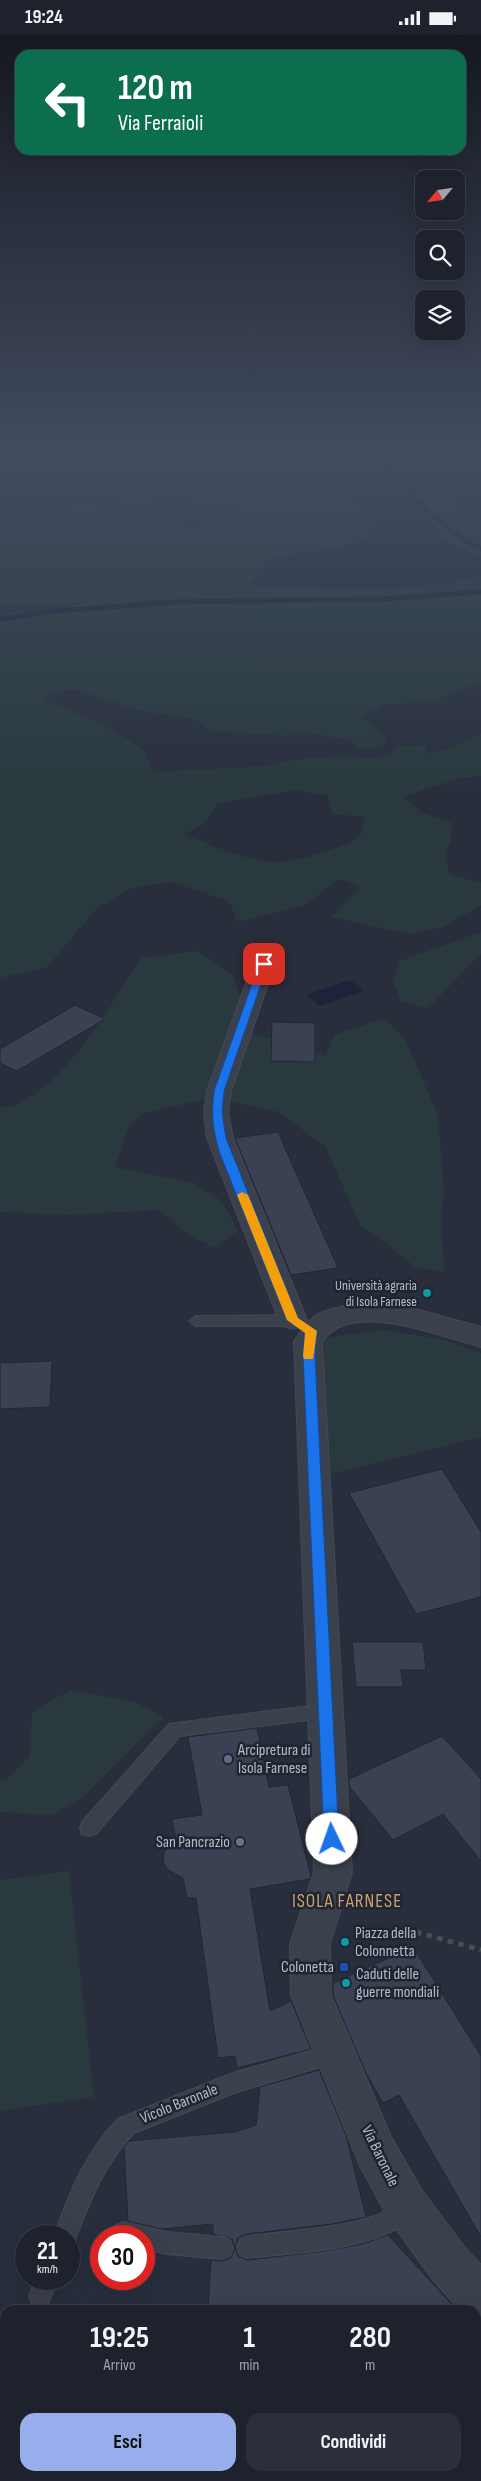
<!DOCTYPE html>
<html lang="it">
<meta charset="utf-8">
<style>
:root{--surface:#1e222d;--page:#2b2f39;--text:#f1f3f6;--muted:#a1a4aa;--line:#3c3f49;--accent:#98aeec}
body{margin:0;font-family:"Sofia Sans Condensed",sans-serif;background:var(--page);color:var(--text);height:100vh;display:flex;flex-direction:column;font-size:19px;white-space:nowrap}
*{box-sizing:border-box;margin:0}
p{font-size:16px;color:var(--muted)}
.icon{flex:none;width:28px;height:28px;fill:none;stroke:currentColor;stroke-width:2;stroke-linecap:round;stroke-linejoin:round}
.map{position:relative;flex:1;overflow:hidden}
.panel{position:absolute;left:0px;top:2270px;width:481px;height:176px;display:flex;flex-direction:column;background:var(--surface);border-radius:15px 15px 0 0;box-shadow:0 5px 20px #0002,0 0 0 1px var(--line)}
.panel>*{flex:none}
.hud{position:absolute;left:15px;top:15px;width:451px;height:105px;border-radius:15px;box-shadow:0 5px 20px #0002,0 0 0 1px var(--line);background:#0b6e4f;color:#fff;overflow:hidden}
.needle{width:32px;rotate:241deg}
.buttons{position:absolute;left:415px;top:135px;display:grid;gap:10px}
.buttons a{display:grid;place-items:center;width:50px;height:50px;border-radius:10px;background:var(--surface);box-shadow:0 5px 20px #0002,0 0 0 1px var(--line);font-size:25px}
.speed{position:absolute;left:15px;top:2190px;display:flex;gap:10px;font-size:25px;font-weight:700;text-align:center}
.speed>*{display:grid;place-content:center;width:65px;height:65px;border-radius:50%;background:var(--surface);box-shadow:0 5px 20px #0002,0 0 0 1px var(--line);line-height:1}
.speed small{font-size:12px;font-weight:400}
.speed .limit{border:8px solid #d22;background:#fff;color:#111}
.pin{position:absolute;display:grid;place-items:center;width:42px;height:42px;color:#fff;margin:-21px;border-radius:10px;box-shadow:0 2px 8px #0006}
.me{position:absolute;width:55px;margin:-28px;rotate:357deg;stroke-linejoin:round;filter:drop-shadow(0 0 4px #0008)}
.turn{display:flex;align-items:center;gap:18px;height:105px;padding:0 20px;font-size:22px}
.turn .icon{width:65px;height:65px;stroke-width:2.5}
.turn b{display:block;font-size:35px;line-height:42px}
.eta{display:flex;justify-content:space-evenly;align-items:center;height:85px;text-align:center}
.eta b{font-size:30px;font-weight:700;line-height:35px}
.button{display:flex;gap:10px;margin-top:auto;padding:10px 20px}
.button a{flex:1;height:58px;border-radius:15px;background:var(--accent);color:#111;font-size:20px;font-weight:700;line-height:58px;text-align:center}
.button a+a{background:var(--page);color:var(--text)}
.status{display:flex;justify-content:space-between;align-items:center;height:35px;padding:0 25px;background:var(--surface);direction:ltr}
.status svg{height:14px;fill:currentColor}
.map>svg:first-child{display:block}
.green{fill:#29393d;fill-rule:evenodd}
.water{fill:#1c2439}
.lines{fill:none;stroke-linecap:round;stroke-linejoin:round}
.stream{stroke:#1c2439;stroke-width:5}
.building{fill:#3a4152;stroke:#222734}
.lane-casing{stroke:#444956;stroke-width:2}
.street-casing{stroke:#444956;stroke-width:2}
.path-far1{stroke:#425255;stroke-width:2;stroke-dasharray:2 2;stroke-linecap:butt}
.path{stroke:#425255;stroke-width:5;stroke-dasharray:5.5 5.5;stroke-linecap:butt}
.lane{fill:#3b404d;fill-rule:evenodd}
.street{fill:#3b404d;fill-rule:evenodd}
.route{fill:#1a73e8;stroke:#114b97}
.slow{fill:#f59e0b}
.culture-dot{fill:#0f9aa8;stroke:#202532;stroke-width:2}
.service-dot{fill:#5c6f8a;stroke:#202532;stroke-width:2}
.worship-dot{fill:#6b7280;stroke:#202532;stroke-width:2}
.transit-dot{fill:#1a4fb4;stroke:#202532;stroke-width:2}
.labels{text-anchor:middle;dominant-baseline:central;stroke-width:5;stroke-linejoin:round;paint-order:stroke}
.poi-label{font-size:14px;fill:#b7bcc8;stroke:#202532;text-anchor:end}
.near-poi-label{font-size:16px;fill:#b7bcc8;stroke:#202532;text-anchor:start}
.near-street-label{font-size:16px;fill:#b7bcc8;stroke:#202532}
.near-quarter-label{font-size:19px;letter-spacing:1px;fill:#c9a271;stroke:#202532}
</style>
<div class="status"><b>19:24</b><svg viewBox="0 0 49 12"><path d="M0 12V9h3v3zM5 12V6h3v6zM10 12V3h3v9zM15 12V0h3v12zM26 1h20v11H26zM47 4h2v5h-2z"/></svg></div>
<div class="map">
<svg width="481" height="2446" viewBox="0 0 481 2446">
<rect width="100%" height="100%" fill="#282e3c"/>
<!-- green -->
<path class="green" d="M 121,421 L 173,421 L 187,423 L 185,435 L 205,432 L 213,436 L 194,439 C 207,449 218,454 235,452 L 237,450 L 224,443 L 227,436 L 236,432 L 222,421 L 296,421 L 319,434 L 373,487 L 367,506 L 271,524 L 247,551 L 382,554 L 429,551 L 481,542 L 481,648 L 466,652 L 430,668 L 386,669 L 362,682 L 388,704 L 380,712 L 361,714 L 348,705 L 303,697 L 288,701 L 209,696 L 195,684 L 136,675 L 77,655 L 46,658 L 46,665 L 116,696 L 145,717 L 154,737 L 267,731 L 300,724 L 346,721 L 370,723 L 392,719 L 397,711 L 424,710 L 428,719 L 449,714 L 481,699 L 481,741 L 460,743 L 402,762 L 423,778 L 452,788 L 451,807 L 445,819 L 449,839 L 481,848 L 481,870 L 443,892 L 410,899 L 330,882 L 360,852 L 340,844 L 303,871 L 237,887 L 230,867 L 172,847 L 134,852 L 97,873 L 47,932 L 0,943 L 0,579 L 63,573 L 84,568 L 0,571 L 0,489 L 35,478 L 70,472 L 99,472 L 132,477 L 191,495 L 243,484 L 246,475 L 183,460 L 125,465 L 111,459 L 130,454 L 149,442 ZM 294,755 L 328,760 L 332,779 L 365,782 L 360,802 C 335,815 304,826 276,827 C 253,828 205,808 184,799 L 202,790 L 218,768 Z
M 425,454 L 442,456 L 459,474 L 481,489 L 481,522 L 450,509 L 438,499 L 426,477 L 424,468 L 413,455 Z
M 481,897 L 481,919 L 428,973 L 401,966 L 393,946 L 399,926 Z
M 198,916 L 232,940 L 246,976 L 246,996 L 303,1012 L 326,1021 L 334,1000 L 385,983 L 406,1006 L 438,1080 L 444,1158 L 441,1186 L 445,1237 L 415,1232 L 392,1213 L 360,1190 L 325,1111 L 276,1076 L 211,1063 L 144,1078 L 129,1091 L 115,1132 L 194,1148 L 222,1166 L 238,1196 L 214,1212 L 189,1201 L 159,1175 L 68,1180 L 0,1177 L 0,1072 C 6,1072 14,1072 19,1069 C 73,1040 109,972 141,923 Z
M 383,1295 L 445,1305 L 481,1318 L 481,1402 L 330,1439 L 323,1303 Z
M 70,1655 L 132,1666 L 164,1682 L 84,1761 L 52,1780 L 0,1777 L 0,1743 L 6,1745 L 30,1721 L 32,1677 Z
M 69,1836 L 94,2062 L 0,2076 L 0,1845 Z
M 0,2302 L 5,2310 L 5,2441 L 156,2441 L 164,2446 L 0,2446 Z
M 189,2441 L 306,2441 L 307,2446 L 187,2446 Z"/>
<!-- water -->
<path class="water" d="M 350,945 L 364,956 L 320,971 L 306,960 Z"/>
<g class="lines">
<!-- stream -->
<path class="stream" d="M 379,421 C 402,453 445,497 481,514
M 0,584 L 54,576 L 177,567 L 382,564 L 481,557"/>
</g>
<!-- building -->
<path class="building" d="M 75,970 L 105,984 L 17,1036 L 0,1028 L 0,1014 Z
M 272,987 L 315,988 L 315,1027 L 271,1026 Z
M 278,1097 L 338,1233 L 291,1240 L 235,1103 Z
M 52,1326 L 50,1372 L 0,1374 L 0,1328 Z
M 442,1434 L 481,1497 L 481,1562 L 416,1579 L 349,1458 Z
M 352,1607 L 423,1607 L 426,1635 L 401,1635 L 403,1652 L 356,1652 Z
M 257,1693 L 269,1752 L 288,1750 L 311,1841 L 310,1844 L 250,1854 L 270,1976 L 291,1966 L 311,2014 L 237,2033 L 235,2021 L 218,2023 L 196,1863 L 187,1863 L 183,1843 L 168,1835 L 163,1827 L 164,1817 L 176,1804 L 172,1784 L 202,1780 L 188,1702 Z
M 442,1701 L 481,1744 L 481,1826 L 443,1779 L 393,1805 L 349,1751 L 349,1744 Z
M 413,1912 L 481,2021 L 481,2202 L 399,2060 L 383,2068 L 365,2036 L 333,1960 L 333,1948 Z
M 319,2035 L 346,2100 L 366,2182 L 332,2189 L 247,2199 L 238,2203 L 235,2211 L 238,2221 L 248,2225 L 324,2216 L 363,2209 L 388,2200 L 457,2275 L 208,2275 L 211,2225 L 222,2226 L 231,2223 L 235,2214 L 232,2204 L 213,2199 L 213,2189 L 161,2194 L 128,2186 L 124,2112 L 129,2106 L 235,2097 L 256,2090 L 260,2052 Z"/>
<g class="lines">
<defs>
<path id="lane" d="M 293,1280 L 305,1288 L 303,1291 L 196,1291 L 189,1286 L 196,1281 Z
M 325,1669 L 331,1671 L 334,1676 L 331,1681 L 325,1683 L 180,1701 L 96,1799 L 89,1801 L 82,1799 L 80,1793 L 82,1787 L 169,1689 Z
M 334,2009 L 341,2012 L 344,2019 L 341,2026 L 234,2058 L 134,2098 C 103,2130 89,2169 73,2209 L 69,2211 L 69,2201 L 54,2201 C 69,2159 86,2116 118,2084 L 233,2038 Z
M 402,2161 L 410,2164 L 413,2172 C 410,2180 402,2191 394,2195 C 360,2215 289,2218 248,2223 L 240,2220 L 237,2212 L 240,2204 L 248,2201 C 286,2196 344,2193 378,2180 C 387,2176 392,2165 402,2161 Z
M 124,2187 L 167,2197 L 222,2202 L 230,2205 L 233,2213 L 230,2221 L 222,2224 L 167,2219 L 144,2214 L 144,2201 L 114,2201 L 113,2198 L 116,2190 Z
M 36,2244 L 58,2244 L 48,2269 L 40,2272 L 32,2269 L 29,2261 Z"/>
<path id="street" d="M 264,922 L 272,924 L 275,929 L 231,1056 L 228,1077 L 233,1103 L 307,1285 L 303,1291 L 293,1294 L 283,1291 L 279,1285 L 207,1103 L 204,1077 L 207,1056 L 253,929 L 256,924 Z
M 360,1269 L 415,1274 L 481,1292 L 481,1312 C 442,1302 350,1263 322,1307 L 352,1837 L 330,1909 L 331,1960 L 391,2102 L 421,2154 L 465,2213 L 481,2230 L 481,2287 L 476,2285 L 476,2275 L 460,2275 L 433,2245 L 389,2184 L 360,2131 L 291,1960 L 290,1909 L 314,1837 L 294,1307 C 314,1274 323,1275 360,1269 Z"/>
</defs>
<!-- lane casing -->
<use href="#lane" class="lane-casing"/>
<!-- street casing -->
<use href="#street" class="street-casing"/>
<!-- path-far1 -->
<path class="path-far1" d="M 468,421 L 481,430"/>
<!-- path -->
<path class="path" d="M 416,1897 L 481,1915"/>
<!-- lane -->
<use href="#lane" class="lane"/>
<!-- street -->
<use href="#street" class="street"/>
</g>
<!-- sky -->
<linearGradient id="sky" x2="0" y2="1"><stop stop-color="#161921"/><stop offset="0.55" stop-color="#424c61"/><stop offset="1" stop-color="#424c61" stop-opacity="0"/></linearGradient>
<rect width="481" height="763" fill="url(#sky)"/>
<!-- route -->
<path class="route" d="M 264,926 L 268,929 L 224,1056 L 222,1077 L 226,1103 L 298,1283 L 317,1296 L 315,1321 L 339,1804 L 337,1808 L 332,1810 L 326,1808 L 324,1804 L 303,1321 L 305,1298 L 287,1285 L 220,1119 C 213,1097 211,1079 214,1056 L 259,929 Z"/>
<!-- slow -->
<path class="slow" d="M 242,1157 L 248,1160 L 298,1283 L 317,1296 L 313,1324 L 304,1324 L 303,1321 L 305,1298 L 287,1285 L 237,1160 Z"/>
<!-- markers -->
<g class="culture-dot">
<circle cx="427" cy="1258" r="5"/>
<circle cx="345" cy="1907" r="5"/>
<circle cx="346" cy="1948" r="5"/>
</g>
<circle class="service-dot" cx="228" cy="1724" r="5"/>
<circle class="worship-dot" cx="240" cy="1807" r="5"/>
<rect class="transit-dot" x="339" y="1927" width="10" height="10" rx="2.5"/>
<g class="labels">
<!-- poi labels -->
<g class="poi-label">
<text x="417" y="1250">Università agraria<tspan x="417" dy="16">di Isola Farnese</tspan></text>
</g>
<!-- near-poi labels -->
<g class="near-poi-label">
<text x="238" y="1715">Arcipretura di<tspan x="238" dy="18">Isola Farnese</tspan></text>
<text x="230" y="1807" text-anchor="end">San Pancrazio</text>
<text x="355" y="1898">Piazza della<tspan x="355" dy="18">Colonnetta</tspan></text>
<text x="334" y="1932" text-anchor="end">Colonetta</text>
<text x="356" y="1939">Caduti delle<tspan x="356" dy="18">guerre mondiali</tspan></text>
</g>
<!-- near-street labels -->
<g class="near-street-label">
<text transform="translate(179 2069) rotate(-22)">Vicolo Baronale</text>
<text transform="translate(380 2121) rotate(64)">Via Baronale</text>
</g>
<!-- near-quarter labels -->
<g class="near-quarter-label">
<text x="347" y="1866">ISOLA FARNESE</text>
</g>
</g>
</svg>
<div class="buttons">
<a><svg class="needle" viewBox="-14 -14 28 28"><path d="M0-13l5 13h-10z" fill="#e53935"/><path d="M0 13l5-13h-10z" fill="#a1a4aa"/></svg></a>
<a><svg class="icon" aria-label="search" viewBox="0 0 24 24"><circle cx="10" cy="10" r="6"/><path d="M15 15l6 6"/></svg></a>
<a><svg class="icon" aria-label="layers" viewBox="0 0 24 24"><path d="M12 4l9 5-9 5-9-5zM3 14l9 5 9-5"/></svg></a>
</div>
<div class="speed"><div>21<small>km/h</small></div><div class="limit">30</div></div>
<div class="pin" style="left:264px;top:929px;background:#d93025"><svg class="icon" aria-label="arrive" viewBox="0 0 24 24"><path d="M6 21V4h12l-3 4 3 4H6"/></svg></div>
<svg class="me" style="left:332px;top:1804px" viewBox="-20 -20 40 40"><circle r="19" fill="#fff"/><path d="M0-13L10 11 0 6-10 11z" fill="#1a73e8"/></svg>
<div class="hud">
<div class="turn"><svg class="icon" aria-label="left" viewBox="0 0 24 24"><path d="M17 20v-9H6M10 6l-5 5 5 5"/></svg><div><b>120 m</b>Via Ferraioli</div></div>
</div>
<section class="panel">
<div class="eta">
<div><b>19:25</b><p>Arrivo</p></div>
<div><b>1</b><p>min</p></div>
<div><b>280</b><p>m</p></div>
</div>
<div class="button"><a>Esci</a><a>Condividi</a></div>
</section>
</div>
